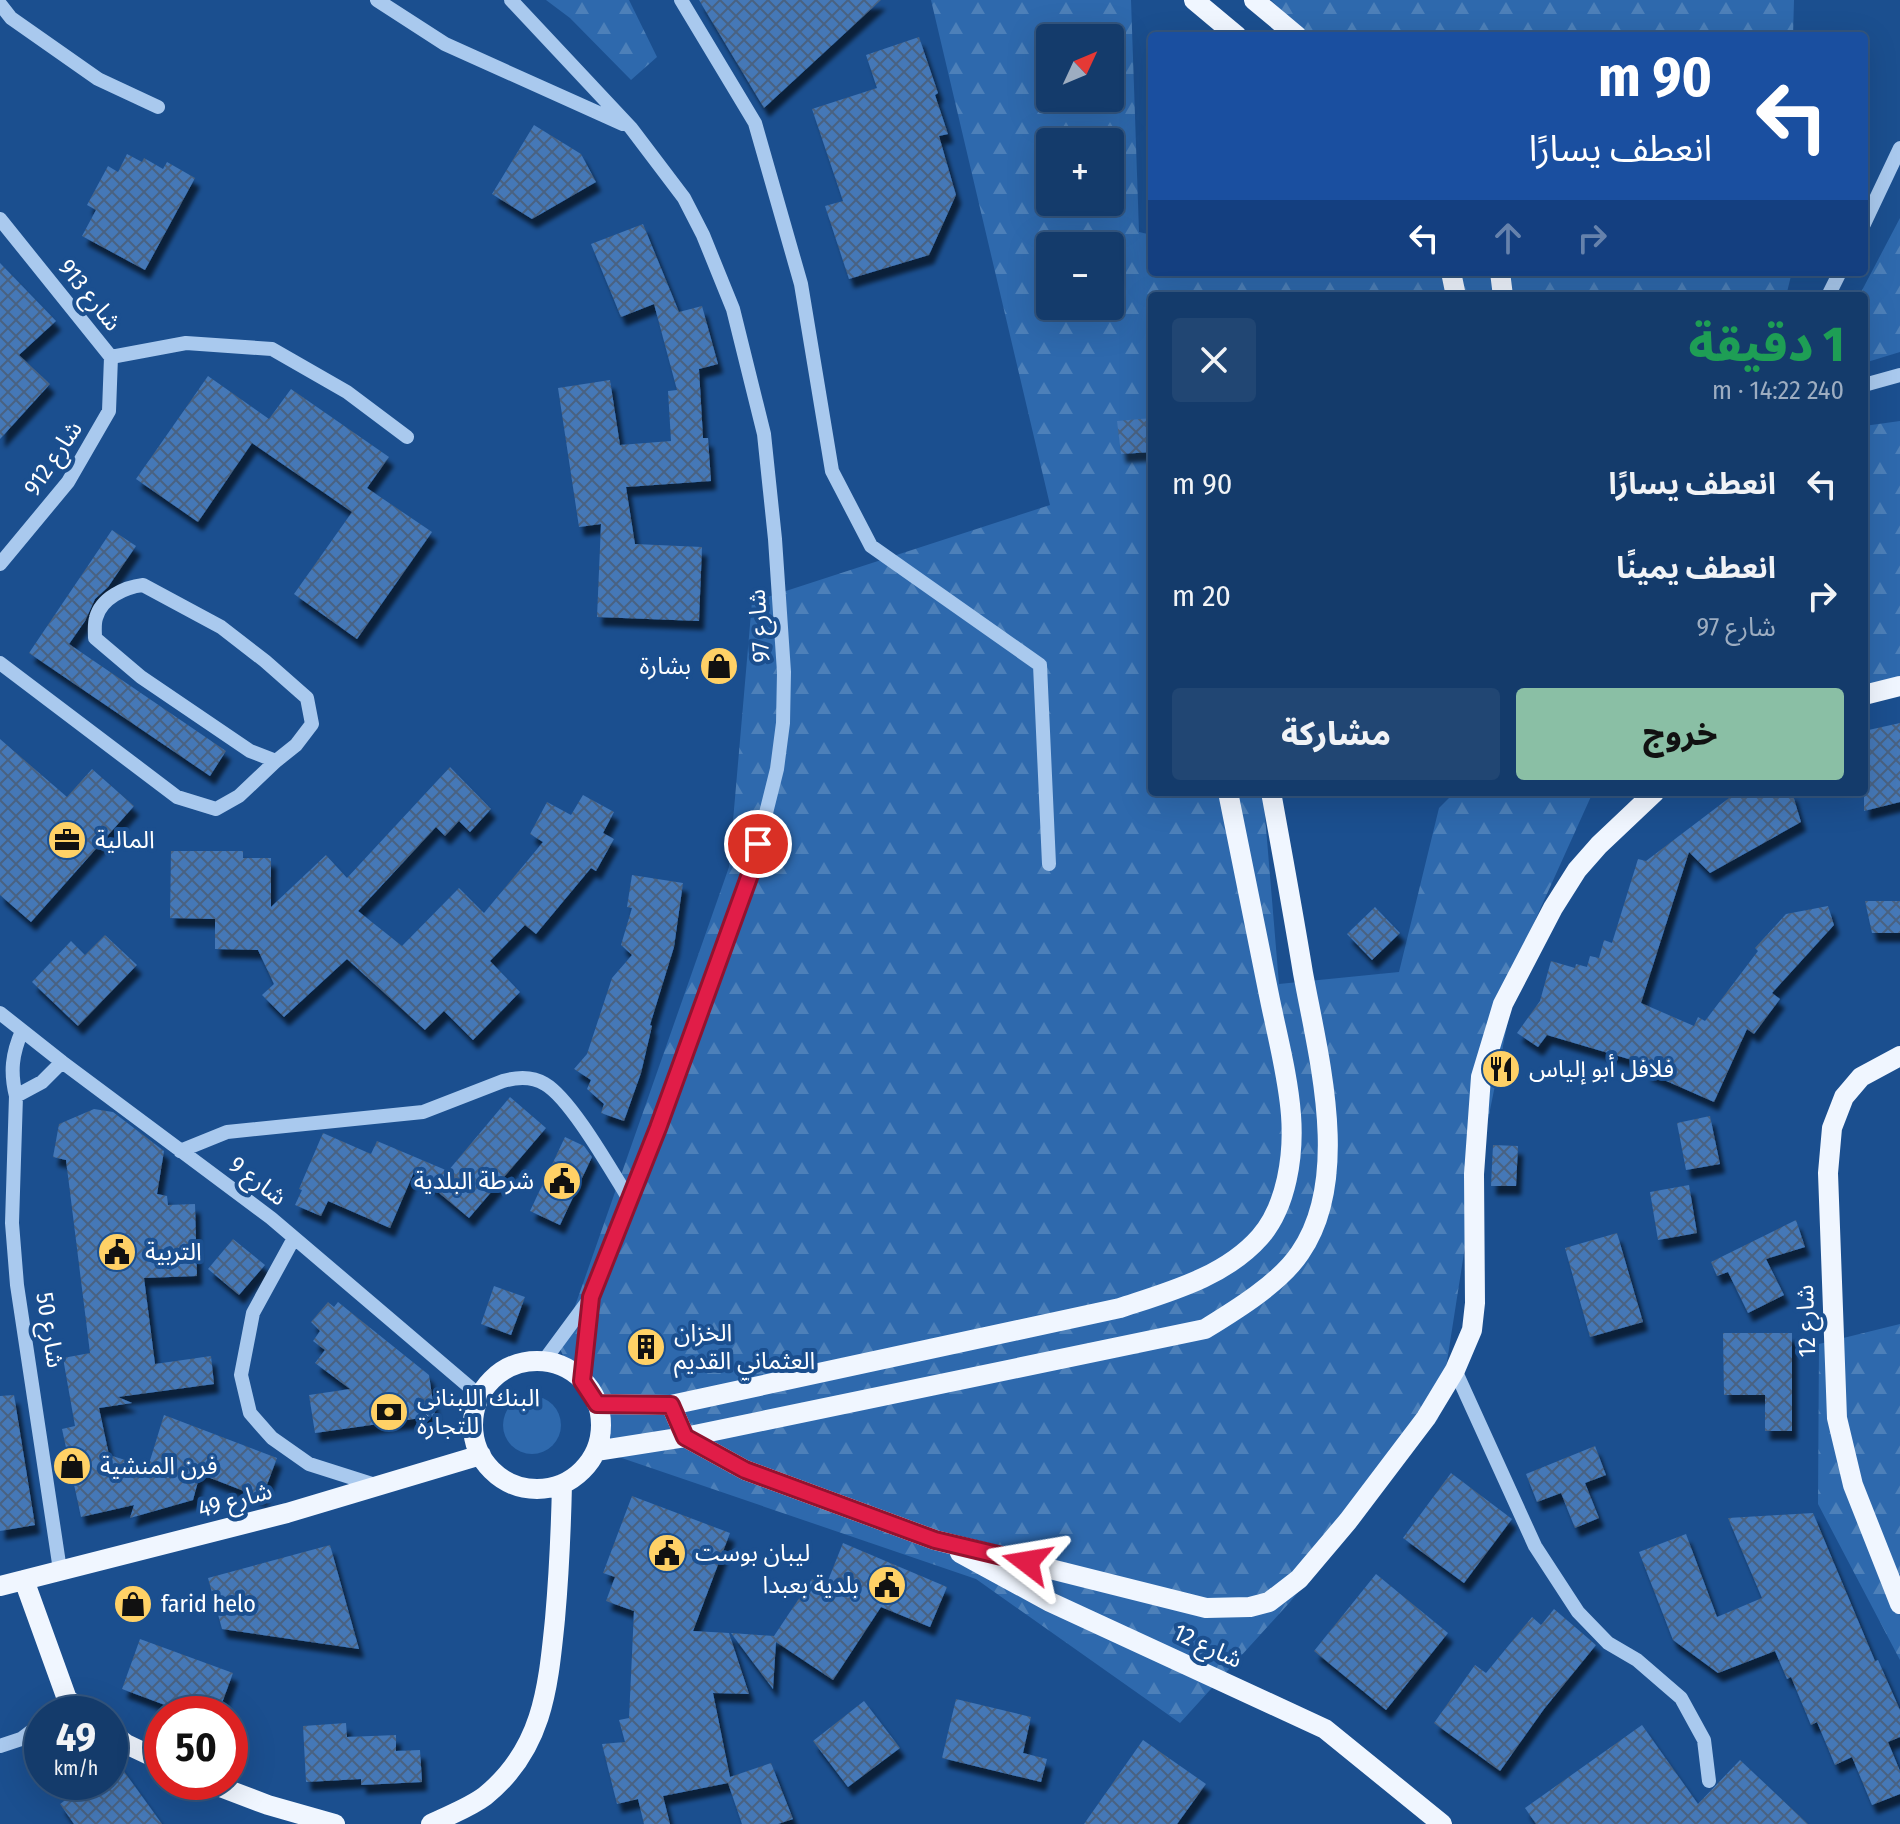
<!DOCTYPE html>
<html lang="ar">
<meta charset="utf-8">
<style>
:root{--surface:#143b6b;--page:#214673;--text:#f1f3f6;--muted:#9dadc1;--line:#33557e;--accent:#8abfa5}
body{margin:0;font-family:"Fira Sans Condensed","Noto Sans Arabic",sans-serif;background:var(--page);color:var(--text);direction:rtl;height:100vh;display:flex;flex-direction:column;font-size:30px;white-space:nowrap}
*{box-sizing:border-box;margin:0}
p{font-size:26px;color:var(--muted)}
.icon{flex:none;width:44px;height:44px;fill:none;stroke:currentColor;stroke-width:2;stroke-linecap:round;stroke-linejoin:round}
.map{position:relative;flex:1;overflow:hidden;direction:ltr}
.side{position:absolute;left:1148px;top:292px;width:720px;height:504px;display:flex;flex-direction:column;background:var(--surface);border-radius:8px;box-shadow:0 8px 32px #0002,0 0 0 2px var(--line);direction:rtl}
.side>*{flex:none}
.hud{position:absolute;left:1148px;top:32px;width:720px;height:244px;border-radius:8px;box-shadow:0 8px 32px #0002,0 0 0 2px var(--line);direction:rtl;background:#1a4fa0;color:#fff;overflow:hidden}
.needle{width:52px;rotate:46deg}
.fabs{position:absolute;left:1036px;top:24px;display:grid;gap:16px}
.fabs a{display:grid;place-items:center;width:88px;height:88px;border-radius:8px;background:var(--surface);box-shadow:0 8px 32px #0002,0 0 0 2px var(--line);font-size:40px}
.speed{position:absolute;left:24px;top:1696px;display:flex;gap:16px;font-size:40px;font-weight:700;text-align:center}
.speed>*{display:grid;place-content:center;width:104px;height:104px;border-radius:50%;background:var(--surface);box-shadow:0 8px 32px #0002,0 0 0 2px var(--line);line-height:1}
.speed small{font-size:20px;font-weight:400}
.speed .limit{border:12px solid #d22;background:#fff;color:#111}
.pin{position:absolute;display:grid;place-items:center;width:68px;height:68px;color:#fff;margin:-34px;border:4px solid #fff;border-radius:50%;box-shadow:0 2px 8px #0007}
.me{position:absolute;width:88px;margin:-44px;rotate:284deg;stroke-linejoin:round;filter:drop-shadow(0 0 6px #0008)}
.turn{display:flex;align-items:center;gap:28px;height:168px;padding:0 24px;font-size:36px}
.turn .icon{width:104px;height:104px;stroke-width:2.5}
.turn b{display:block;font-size:56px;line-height:68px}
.lanes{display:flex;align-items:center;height:76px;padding:0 24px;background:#0003;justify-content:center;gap:40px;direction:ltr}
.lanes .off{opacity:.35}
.round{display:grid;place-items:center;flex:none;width:84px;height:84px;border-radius:8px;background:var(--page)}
.overview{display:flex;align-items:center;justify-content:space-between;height:136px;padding:0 24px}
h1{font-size:48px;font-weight:800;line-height:60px;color:#1e9e55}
.action{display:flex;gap:16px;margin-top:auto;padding:16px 24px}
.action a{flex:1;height:92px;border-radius:8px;background:var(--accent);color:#111;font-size:32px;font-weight:800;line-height:92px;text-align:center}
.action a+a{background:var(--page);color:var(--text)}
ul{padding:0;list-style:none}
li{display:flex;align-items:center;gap:24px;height:112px;padding:0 24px}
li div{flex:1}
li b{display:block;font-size:30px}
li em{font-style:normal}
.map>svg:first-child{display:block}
.green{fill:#2e69ad}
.forest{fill:url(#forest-firs);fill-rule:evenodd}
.building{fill:url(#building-cross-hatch);filter:url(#shadow)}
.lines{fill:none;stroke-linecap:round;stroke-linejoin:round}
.minor{stroke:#a9c9ee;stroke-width:14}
.major{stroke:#f0f6ff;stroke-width:20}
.route-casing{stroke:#92132f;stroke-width:20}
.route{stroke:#e11d48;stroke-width:14}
.labels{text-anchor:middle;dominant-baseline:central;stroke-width:8;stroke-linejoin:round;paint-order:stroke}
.street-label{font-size:24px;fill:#fff;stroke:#1b4f8f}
.poi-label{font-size:24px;fill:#fff;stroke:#1b4f8f;text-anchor:start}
</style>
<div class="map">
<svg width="1900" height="1824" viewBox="0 0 1900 1824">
<defs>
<pattern id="forest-firs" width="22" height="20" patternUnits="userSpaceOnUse" patternTransform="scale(2)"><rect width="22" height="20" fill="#2e69ad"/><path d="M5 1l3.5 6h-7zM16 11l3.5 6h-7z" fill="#4d80b9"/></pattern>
<pattern id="building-cross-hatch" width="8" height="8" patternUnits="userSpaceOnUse" patternTransform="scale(2)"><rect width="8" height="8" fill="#4478b7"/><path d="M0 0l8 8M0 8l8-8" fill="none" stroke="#486282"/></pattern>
<filter id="shadow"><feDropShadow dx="5" dy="9" stdDeviation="2" flood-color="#0009"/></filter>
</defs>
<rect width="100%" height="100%" fill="#1b4f8f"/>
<!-- green -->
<path class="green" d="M503 1425a29 29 0 1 1 58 0a29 29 0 1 1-58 0Z"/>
<!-- forest -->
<path class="forest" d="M 546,0 L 629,0 L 657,57 L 631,80 L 570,18 Z
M 931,0 L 1131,0 L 1139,232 L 1152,235 L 1152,272 L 1792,272 L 1786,296 L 1152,296 L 1152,792 L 1263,792 L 1279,984 L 1399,972 L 1439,808 L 1455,792 L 1593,792 L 1523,947 L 1474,1189 L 1438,1419 L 1290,1602 L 1180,1723 L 976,1579 L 610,1454 L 560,1349 L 729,867 L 752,602 L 1050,505 ZM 1050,38 L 1110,38 L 1110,98 L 1050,98 ZM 1050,142 L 1110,142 L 1110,202 L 1050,202 ZM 1050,246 L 1110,246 L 1110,306 L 1050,306 Z
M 1271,0 L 1794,0 L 1793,36 L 1306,36 Z
M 1900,218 L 1900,352 L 1864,363 L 1864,296 L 1859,296 Z
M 1900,421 L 1900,691 L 1864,696 L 1864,426 Z
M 1900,1324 L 1900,1660 L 1818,1504 L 1819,1344 Z"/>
<!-- building -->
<path class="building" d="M 699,0 L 881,0 L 764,108 Z
M 919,37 L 938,93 L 935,95 L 948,134 L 939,136 L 956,195 L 929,255 L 849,279 L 825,206 L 843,201 L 812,109 L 877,88 L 866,55 Z
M 534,125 L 581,154 L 596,182 L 532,219 L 492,194 Z
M 127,154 L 142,162 L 144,158 L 163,169 L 167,162 L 195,178 L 145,270 L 82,236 L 96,210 L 87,205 L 108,166 L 118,172 Z
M 643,224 L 679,312 L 702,306 L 718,364 L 699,369 L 703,438 L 708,438 L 711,481 L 626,487 L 635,544 L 702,547 L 699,621 L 597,617 L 601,524 L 579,527 L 558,388 L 610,380 L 620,445 L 671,441 L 668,391 L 677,390 L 654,304 L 621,317 L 591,244 Z
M 0,263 L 56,321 L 19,355 L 50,384 L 0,439 Z
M 208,376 L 269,419 L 291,389 L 389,457 L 367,488 L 432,532 L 357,639 L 294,594 L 352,512 L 252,443 L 198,522 L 136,479 Z
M 1152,418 L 1152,452 L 1121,454 L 1117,421 Z
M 112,530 L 136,546 L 108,587 L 95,599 L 85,621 L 69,644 L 226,751 L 210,776 L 29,653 Z
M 1900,723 L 1900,802 L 1864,811 L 1864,731 Z
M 0,739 L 67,797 L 92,769 L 134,806 L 31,922 L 0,895 Z
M 450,767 L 491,809 L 470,832 L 459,821 L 445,836 L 436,827 L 358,911 L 402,946 L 459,888 L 484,913 L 543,842 L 530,834 L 547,802 L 571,815 L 583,795 L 614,812 L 603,833 L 614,839 L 596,871 L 591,868 L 536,934 L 525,925 L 490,961 L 520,992 L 473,1040 L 444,1011 L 425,1030 L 347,959 L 284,1017 L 262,995 L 274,984 L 258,950 L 215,949 L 215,919 L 170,918 L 171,851 L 243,851 L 243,858 L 271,858 L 271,907 L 326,855 L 347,878 Z
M 1737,792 L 1792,792 L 1801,822 L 1710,873 L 1689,852 L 1641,1003 L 1694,1026 L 1698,1017 L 1705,1021 L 1758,951 L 1755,948 L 1786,914 L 1828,906 L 1834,925 L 1772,993 L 1780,999 L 1754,1034 L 1747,1029 L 1714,1102 L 1646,1072 L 1649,1065 L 1547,1035 L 1538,1047 L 1517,1033 L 1540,1001 L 1551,961 L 1575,968 L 1576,964 L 1587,967 L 1590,956 L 1599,958 L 1604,940 L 1612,943 L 1638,859 L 1646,861 Z
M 632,875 L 683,883 L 674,947 L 650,1025 L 652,1026 L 641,1073 L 624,1121 L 601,1113 L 604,1104 L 587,1089 L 591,1080 L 574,1069 L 587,1054 L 612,978 L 632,955 L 621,945 L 632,908 L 627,907 Z
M 1865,901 L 1900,901 L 1900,933 L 1872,933 Z
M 1375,907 L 1400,933 L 1372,960 L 1347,934 Z
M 105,935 L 137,965 L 78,1026 L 32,982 L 71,941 L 85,955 Z
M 510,1097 L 546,1128 L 469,1218 L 414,1172 L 390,1228 L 328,1201 L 321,1216 L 295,1205 L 302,1190 L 299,1189 L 323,1133 L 371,1154 L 377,1141 L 448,1171 Z
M 94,1109 L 113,1112 L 164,1151 L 157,1194 L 167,1196 L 168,1205 L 195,1204 L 197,1276 L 144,1278 L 155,1364 L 211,1356 L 214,1384 L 118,1397 L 132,1403 L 99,1408 L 109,1455 L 148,1467 L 164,1415 L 277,1458 L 262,1498 L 200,1474 L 193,1500 L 130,1518 L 134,1505 L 81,1517 L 62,1429 L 75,1426 L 63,1358 L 90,1353 L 66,1160 L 53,1157 L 59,1124 Z
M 1710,1116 L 1720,1164 L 1686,1170 L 1677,1123 Z
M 565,1137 L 584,1146 L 592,1157 L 560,1225 L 530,1211 Z
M 1493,1145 L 1518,1146 L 1516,1186 L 1491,1186 Z
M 1689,1185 L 1697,1233 L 1658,1240 L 1650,1192 Z
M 1796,1220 L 1805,1247 L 1766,1259 L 1784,1295 L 1748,1313 L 1728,1272 L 1717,1276 L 1711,1262 Z
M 1617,1233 L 1643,1322 L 1590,1337 L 1565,1248 Z
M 233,1239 L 265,1265 L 239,1295 L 208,1269 Z
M 494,1286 L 525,1297 L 511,1335 L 481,1324 Z
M 328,1302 L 334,1307 L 338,1302 L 429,1375 L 435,1416 L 315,1433 L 309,1395 L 350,1389 L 315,1363 L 325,1350 L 313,1341 L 320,1331 L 311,1322 Z
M 1723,1333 L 1792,1333 L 1792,1431 L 1765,1431 L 1765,1395 L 1724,1395 Z
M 14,1395 L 35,1525 L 0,1531 L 0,1396 Z
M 1595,1446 L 1606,1475 L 1585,1483 L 1599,1518 L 1575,1528 L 1561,1493 L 1537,1502 L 1526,1474 Z
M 1451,1473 L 1512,1519 L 1464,1583 L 1403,1538 Z
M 632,1496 L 730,1533 L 693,1631 L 729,1633 L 749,1694 L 713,1693 L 730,1777 L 771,1763 L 793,1819 L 778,1824 L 742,1824 L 728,1783 L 663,1796 L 670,1824 L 644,1824 L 638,1799 L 617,1804 L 602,1744 L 625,1742 L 619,1720 L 629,1718 L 634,1611 L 606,1601 L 615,1577 L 603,1573 Z
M 1813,1513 L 1875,1661 L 1878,1660 L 1900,1710 L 1900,1737 L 1888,1742 L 1900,1771 L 1900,1794 L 1872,1805 L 1852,1757 L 1835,1765 L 1817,1722 L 1811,1725 L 1791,1677 L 1787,1679 L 1775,1651 L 1718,1673 L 1673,1640 L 1639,1552 L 1686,1534 L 1717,1617 L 1762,1598 L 1728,1518 Z
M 843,1543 L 947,1587 L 930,1627 L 881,1607 L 833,1680 L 776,1642 L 773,1689 L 731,1633 L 774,1636 L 812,1579 L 825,1588 Z
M 330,1545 L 359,1649 L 222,1629 L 208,1578 Z
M 1376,1574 L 1448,1633 L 1386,1710 L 1314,1651 Z
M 1554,1609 L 1596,1645 L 1544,1709 L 1500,1771 L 1434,1723 L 1475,1665 L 1486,1673 L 1532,1617 L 1541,1625 Z
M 140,1639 L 233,1673 L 218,1714 L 189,1714 L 122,1689 Z
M 956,1699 L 1031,1717 L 1023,1753 L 1047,1759 L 1041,1782 L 942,1758 Z
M 864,1701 L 900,1748 L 848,1787 L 813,1741 Z
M 346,1723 L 347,1737 L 396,1735 L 396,1751 L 420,1750 L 422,1782 L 361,1785 L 361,1779 L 306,1782 L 303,1726 Z
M 1642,1725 L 1698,1804 L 1740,1760 L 1808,1824 L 1536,1824 L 1525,1808 Z
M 1143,1740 L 1206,1784 L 1177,1824 L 1084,1824 Z
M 110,1752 L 162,1824 L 74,1824 L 60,1804 L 90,1782 L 110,1782 Z"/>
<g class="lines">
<!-- minor -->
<path class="minor" d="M 377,0 L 445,44 L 623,124
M 511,0 L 631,128 L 684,198 L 703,235 L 733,309 L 764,434 L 775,539 L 784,672 L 783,723 L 777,769 L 752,869 L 658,1128 L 591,1297 L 543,1362
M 681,0 L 755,123 L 801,284 L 832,471 L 871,546 L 1040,665 L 1049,864
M 0,4 L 11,18 L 98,79 L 158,107
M 0,219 L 111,357 L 109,411 L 68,482 L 0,564
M 1864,224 L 1900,148
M 1828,296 L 1840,272
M 111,357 L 186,343 L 272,349 L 347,392 L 407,437
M 1864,385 L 1900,375
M 143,585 L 221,627 L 265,661 L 307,698 L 312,724 L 296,745 L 276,761 L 250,751 L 141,677 L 95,638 C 95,632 94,624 96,618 C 101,598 125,587 143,585 Z
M 0,663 L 177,797 L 216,809 L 239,796 L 276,761
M 0,1013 L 62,1062 L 271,1218 L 480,1396
M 22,1031 C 12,1054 10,1072 16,1096 L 12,1223 L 17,1285 L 60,1570
M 16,1096 L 42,1082 L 62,1062
M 180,1151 L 227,1132 L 423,1112 L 503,1081 C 517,1077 532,1076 545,1084 C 571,1099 612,1172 629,1199
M 294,1238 L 253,1313 L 241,1375 L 250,1413 L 272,1438 L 309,1464 L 375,1485
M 1455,1370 L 1535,1546 L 1578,1612 L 1608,1643 L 1637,1660 L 1681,1698 L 1704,1740 L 1709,1781
M 582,1381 L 591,1297
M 51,1714 L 67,1699
M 0,1746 L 21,1739 L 42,1723"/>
<!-- major -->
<path class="major" d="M 1194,0 L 1237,36
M 1254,0 L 1297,36
M 1451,272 L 1456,296
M 1500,272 L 1503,296
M 1864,695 L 1900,686
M 1900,1056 L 1861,1077 L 1844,1097 L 1832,1128 L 1828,1173 L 1837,1418 L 1853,1485 L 1900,1604
M473 1425a64 64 0 1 1 128 0a64 64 0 1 1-128 0Z
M 597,1404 L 671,1405 L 1120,1308 C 1168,1292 1225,1277 1260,1237 C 1287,1206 1294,1155 1291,1115 C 1288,1075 1277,1035 1269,995 C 1255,928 1242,860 1228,792
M 671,1405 L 685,1437 L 745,1470 L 935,1540 L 1206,1608 L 1250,1607 L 1269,1602 L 1299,1579 L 1348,1521 L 1426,1418 L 1455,1370 L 1472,1330 L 1475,1303 L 1474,1174 L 1481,1077 L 1503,1004 L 1553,908 L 1577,870 L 1599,845 L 1655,792
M 596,1451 L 685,1437 L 1205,1329 C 1236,1310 1280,1283 1300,1253 C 1352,1178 1318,1055 1303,973 C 1293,912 1282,852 1271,792
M 960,1553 L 1050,1602 L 1325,1729 L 1442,1824
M 24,1580 L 67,1699 L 87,1714
M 0,1586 L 287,1513 L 481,1455
M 110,1732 L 126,1744 L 162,1761
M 207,1782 L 268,1805 L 335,1824
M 431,1824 C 449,1815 469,1808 485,1796 C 543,1749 548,1688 555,1619 C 559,1574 561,1529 562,1484"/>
</g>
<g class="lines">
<defs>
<path id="route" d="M 758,844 L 752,869 L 658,1128 L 591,1297 L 582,1381 L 597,1404 L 671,1405 L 685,1437 L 745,1470 L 935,1540 L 1027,1562"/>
</defs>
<!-- route casing -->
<use href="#route" class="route-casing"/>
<!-- route -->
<use href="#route" class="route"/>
</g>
<!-- icons -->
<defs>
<symbol id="shop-disc" viewBox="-11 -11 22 22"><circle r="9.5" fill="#ffd166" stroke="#1b4f8f"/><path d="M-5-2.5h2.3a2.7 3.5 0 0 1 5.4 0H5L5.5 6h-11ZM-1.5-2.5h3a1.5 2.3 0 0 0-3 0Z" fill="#111"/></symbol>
<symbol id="office-disc" viewBox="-11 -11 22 22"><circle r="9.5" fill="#ffd166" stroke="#1b4f8f"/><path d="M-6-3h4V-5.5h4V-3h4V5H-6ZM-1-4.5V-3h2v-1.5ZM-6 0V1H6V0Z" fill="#111"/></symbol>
<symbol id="restaurant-disc" viewBox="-11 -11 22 22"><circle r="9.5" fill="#ffd166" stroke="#1b4f8f"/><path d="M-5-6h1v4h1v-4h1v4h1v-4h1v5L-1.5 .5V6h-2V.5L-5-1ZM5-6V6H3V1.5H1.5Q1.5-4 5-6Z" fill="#111"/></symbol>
<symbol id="civic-disc" viewBox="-11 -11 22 22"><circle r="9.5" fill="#ffd166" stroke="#1b4f8f"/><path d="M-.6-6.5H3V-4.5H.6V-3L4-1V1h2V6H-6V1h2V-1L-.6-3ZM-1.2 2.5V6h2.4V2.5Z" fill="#111"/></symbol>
<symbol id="building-disc" viewBox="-11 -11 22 22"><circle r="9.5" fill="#ffd166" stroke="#1b4f8f"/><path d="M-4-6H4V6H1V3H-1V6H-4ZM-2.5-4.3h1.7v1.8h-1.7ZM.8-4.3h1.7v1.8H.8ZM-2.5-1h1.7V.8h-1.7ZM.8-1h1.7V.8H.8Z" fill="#111"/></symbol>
<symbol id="bank-disc" viewBox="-11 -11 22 22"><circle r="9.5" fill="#ffd166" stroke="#1b4f8f"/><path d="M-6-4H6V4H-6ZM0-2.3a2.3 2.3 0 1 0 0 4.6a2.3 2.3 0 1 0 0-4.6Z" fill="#111"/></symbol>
</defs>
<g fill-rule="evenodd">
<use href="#shop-disc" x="697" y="644" width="44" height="44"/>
<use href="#office-disc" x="45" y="818" width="44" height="44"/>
<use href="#restaurant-disc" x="1479" y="1047" width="44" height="44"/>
<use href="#civic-disc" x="540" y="1159" width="44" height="44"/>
<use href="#civic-disc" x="95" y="1230" width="44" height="44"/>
<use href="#building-disc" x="624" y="1325" width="44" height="44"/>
<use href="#bank-disc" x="367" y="1390" width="44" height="44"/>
<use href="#shop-disc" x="50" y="1444" width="44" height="44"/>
<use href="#civic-disc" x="645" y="1531" width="44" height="44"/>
<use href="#civic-disc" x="865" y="1563" width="44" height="44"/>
<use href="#shop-disc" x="111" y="1582" width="44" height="44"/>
</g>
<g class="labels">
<!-- street labels -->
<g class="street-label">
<text transform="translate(90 295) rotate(51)">شارع 913</text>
<text transform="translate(53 458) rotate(-56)">شارع 912</text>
<text transform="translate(759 626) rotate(-94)">شارع 97</text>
<text transform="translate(258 1181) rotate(37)">شارع 9</text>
<text transform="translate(1806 1321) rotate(-92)">شارع 12</text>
<text transform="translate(50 1330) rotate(81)">شارع 50</text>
<text transform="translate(235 1500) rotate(-15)">شارع 49</text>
<text transform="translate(1208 1646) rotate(25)">شارع 12</text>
</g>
<!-- poi labels -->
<g class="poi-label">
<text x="691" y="666" text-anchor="end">بشارة</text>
<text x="95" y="840">المالية</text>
<text x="1529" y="1069">فلافل أبو إلياس</text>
<text x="534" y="1181" text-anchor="end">شرطة البلدية</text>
<text x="145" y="1252">التربية</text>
<text x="674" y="1333">الخزان<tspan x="674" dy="28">العثماني القديم</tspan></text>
<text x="417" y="1398">البنك اللبناني<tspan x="417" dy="28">للتجارة</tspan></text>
<text x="100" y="1466">فرن المنشية</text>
<text x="695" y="1553">ليبان بوست</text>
<text x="859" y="1585" text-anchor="end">بلدية بعبدا</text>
<text x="161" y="1604">farid helo</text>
</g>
</g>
</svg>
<div class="fabs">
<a><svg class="needle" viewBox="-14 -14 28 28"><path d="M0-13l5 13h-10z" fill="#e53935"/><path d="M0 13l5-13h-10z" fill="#9dadc1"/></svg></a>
<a>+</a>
<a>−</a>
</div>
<div class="speed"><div>49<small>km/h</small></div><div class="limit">50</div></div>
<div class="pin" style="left:758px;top:844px;background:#d93025"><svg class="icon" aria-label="arrive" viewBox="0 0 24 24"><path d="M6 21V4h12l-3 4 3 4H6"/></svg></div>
<svg class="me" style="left:1027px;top:1562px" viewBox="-20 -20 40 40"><path d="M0-17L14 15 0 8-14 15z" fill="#e11d48" stroke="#fff" stroke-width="4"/></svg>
<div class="hud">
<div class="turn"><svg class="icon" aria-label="left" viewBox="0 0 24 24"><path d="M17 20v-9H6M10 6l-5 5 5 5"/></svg><div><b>90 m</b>انعطف يسارًا</div></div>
<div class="lanes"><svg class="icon" aria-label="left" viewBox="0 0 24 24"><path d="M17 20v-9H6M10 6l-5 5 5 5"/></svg><svg class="icon off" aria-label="ahead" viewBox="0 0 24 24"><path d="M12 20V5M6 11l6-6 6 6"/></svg><svg class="icon off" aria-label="right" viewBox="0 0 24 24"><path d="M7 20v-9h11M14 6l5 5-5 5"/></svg></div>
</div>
<section class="side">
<div class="overview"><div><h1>1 دقيقة</h1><p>240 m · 14:22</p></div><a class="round"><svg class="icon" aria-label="close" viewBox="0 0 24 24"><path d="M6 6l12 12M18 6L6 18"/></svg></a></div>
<ul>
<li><svg class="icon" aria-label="left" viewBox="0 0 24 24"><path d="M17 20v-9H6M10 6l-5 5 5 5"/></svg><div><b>انعطف يسارًا</b></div><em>90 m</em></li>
<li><svg class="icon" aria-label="right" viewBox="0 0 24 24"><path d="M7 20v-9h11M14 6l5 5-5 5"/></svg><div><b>انعطف يمينًا</b><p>شارع 97</p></div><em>20 m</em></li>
</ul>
<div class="action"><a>خروج</a><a>مشاركة</a></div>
</section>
</div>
